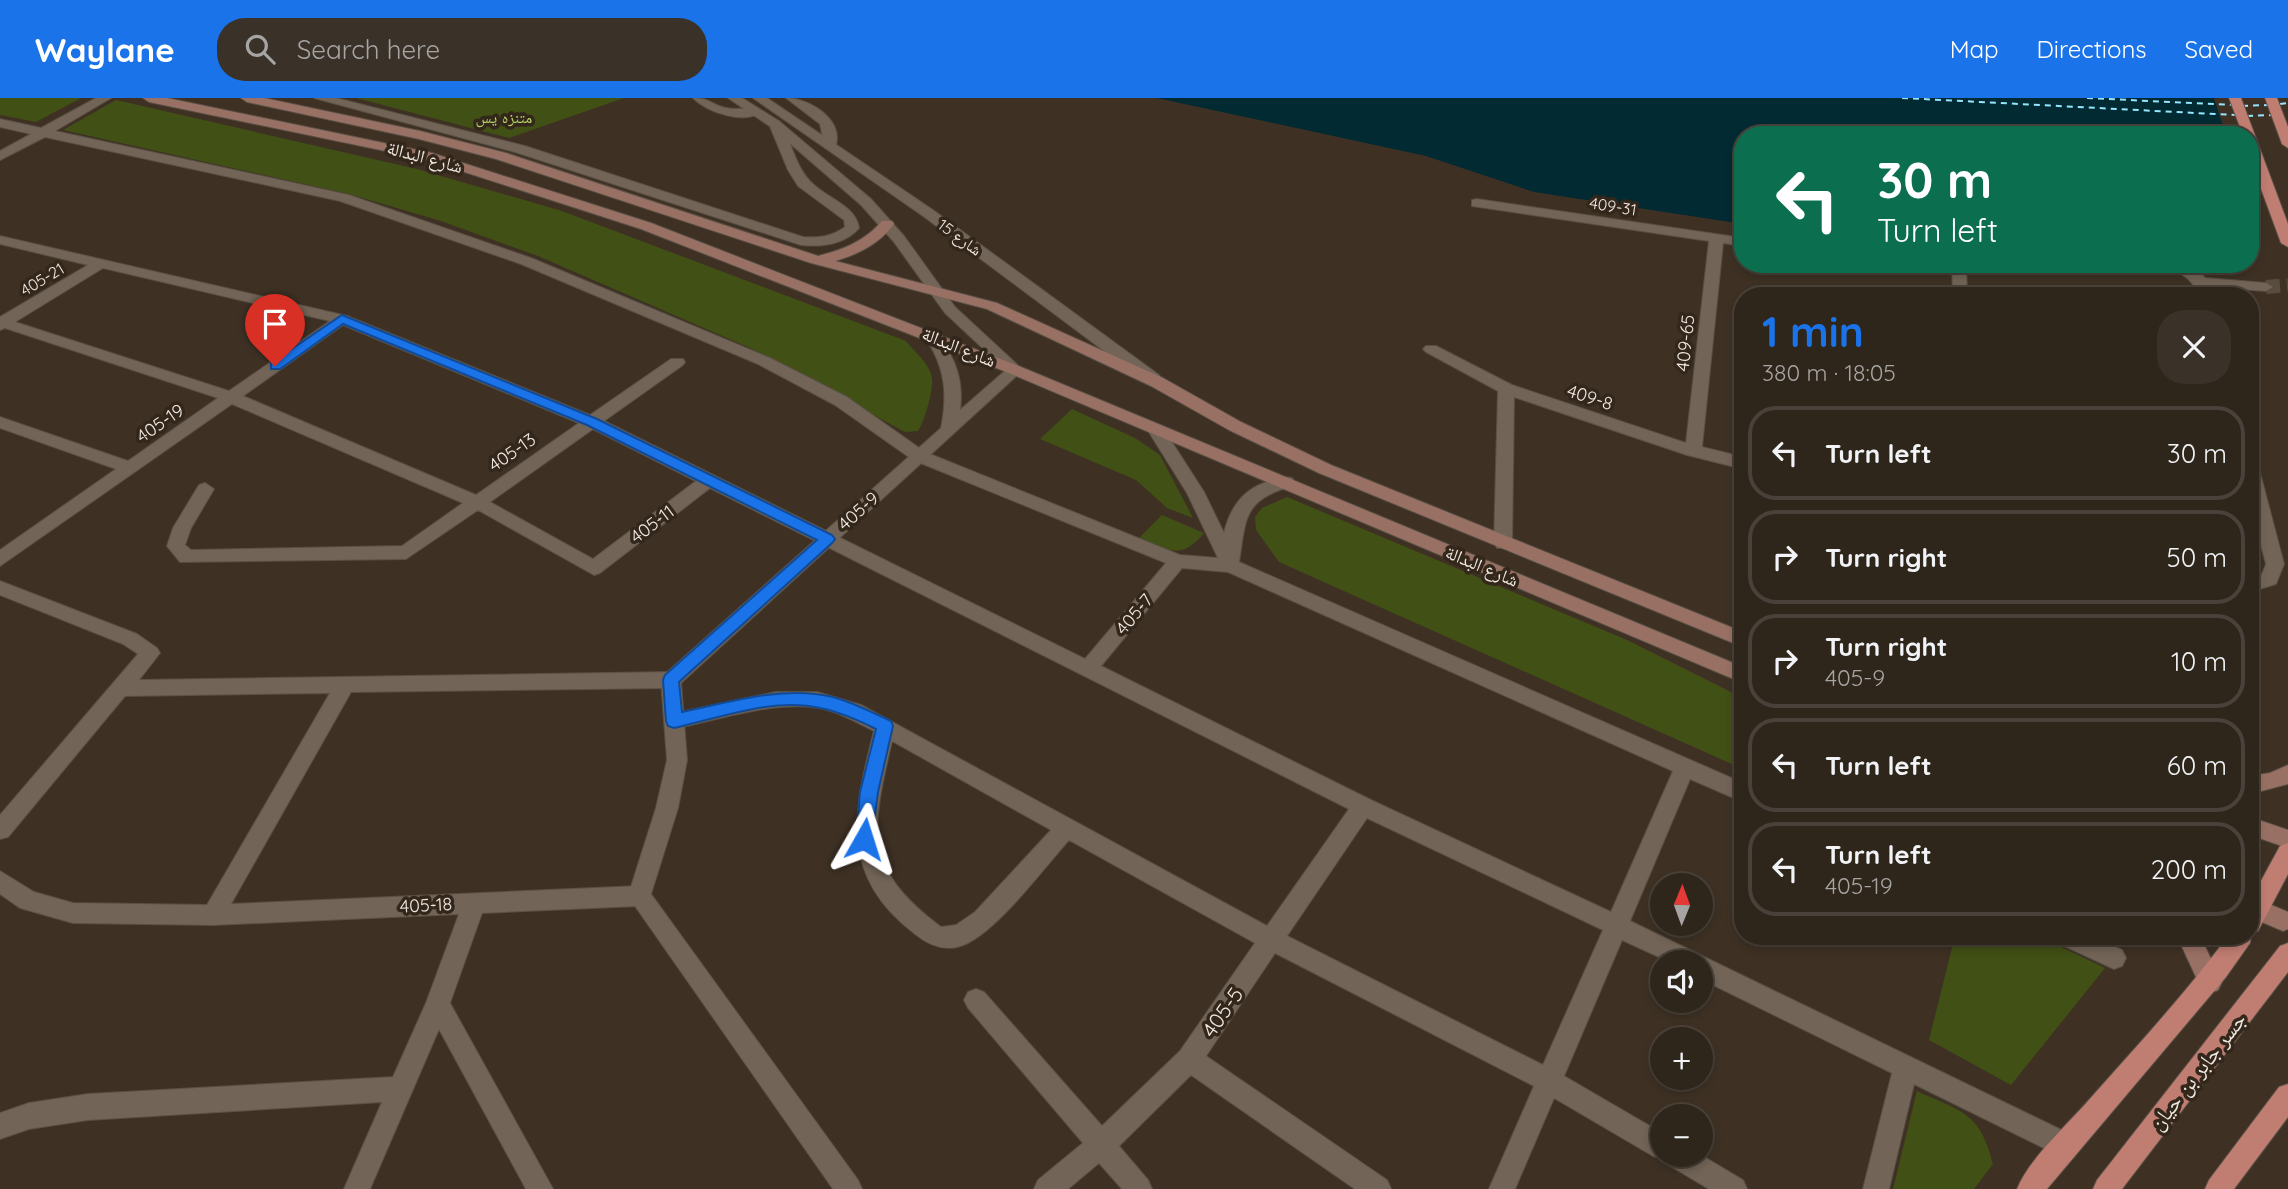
<!DOCTYPE html>
<meta charset="utf-8">
<style>
:root{--surface:#2e251b;--page:#3a3128;--text:#f1f3f6;--muted:#a7a5a3;--line:#49423a;--accent:#1a73e8}
body{margin:0;font-family:Quicksand,"Noto Naskh Arabic",sans-serif;background:var(--page);color:var(--text);height:100vh;display:flex;flex-direction:column;font-size:26px;white-space:nowrap}
*{box-sizing:border-box;margin:0}
p{font-size:23px;color:var(--muted)}
.icon{flex:none;width:38px;height:38px;fill:none;stroke:currentColor;stroke-width:2;stroke-linecap:round;stroke-linejoin:round}
.map{position:relative;flex:1;overflow:hidden}
.side{position:absolute;left:1734px;top:189px;width:525px;height:658px;display:flex;flex-direction:column;background:var(--surface);border-radius:28px;box-shadow:0 4px 10px #0003,0 0 0 2px var(--line)}
.side>*{flex:none}
.hud{position:absolute;left:1734px;top:28px;width:525px;height:147px;border-radius:28px;box-shadow:0 4px 10px #0003,0 0 0 2px var(--line);background:#0b6e4f;color:#fff;overflow:hidden}
.needle{width:46px;rotate:1deg}
.tools{position:absolute;left:1650px;top:775px;display:grid;gap:14px}
.tools a{display:grid;place-items:center;width:63px;height:63px;border-radius:50%;background:var(--surface);box-shadow:0 4px 10px #0003,0 0 0 2px var(--line);font-size:35px}
.pin{position:absolute;display:grid;place-items:center;width:60px;height:60px;color:#fff;margin:-72px -30px;border-radius:50% 50% 50% 0;rotate:-45deg;box-shadow:0 0 7px #0007}
.pin .icon{rotate:45deg}
.me{position:absolute;width:77px;margin:-38px;rotate:6deg;stroke-linejoin:round;filter:drop-shadow(0 0 5px #0008)}
.turn{display:flex;align-items:center;gap:24px;height:147px;padding:0 28px;font-size:32px}
.turn .icon{width:91px;height:91px;stroke-width:2.5}
.turn b{display:block;font-size:49px;line-height:60px}
.round{display:grid;place-items:center;flex:none;width:74px;height:74px;border-radius:28px;background:var(--page)}
.head{display:flex;align-items:center;justify-content:space-between;height:119px;padding:0 28px}
h1{font-size:42px;font-weight:700;line-height:52px;color:var(--accent)}
ul{padding:0;list-style:none}
li{display:flex;align-items:center;gap:21px;height:94px;margin:0 14px 10px;padding:0 14px;border:4px solid var(--line);border-radius:28px}
li div{flex:1}
li b{display:block;font-size:26px}
li em{font-style:normal}
header{display:flex;align-items:center;gap:42px;box-sizing:border-box;height:98px;padding:0 35px;background:var(--accent);color:#fff}
header strong{font-size:33px}
nav{display:flex;gap:38px;margin-inline-start:auto;font-size:24px}
.search{width:490px;height:63px;background:var(--page);display:flex;align-items:center;gap:18px;box-sizing:border-box;padding:0 24px;border-radius:28px;color:var(--muted);font-size:26px}
.map>svg:first-child{display:block}
.green{fill:#415015}
.water{fill:#012a33}
.pier{fill:#3e3124}
.lines{fill:none;stroke-linecap:round;stroke-linejoin:round}
.ferry{stroke:#94e7ff;stroke-width:2;stroke-dasharray:6 5;stroke-linecap:butt}
.minor-tunnel{stroke:#594d40;stroke-width:14;stroke-dasharray:14 7;stroke-linecap:butt}
.minor-casing{stroke:#594f44;stroke-width:2}
.tertiary-casing{stroke:#594f44;stroke-width:2}
.secondary-casing{stroke:#594f44;stroke-width:2}
.primary-casing{stroke:#594f44;stroke-width:2}
.minor{fill:#726456;fill-rule:evenodd}
.tertiary{fill:#726456;fill-rule:evenodd}
.secondary{fill:#997164;fill-rule:evenodd}
.primary{fill:#c07d72;fill-rule:evenodd}
.route{fill:#1a73e8;stroke:#114b97;stroke-width:2}
.labels{text-anchor:middle;dominant-baseline:central;stroke-width:7;stroke-linejoin:round;paint-order:stroke}
.far-park-label{font-size:16px;fill:#b4d463;stroke:#33271b}
.far-street-label{font-size:16px;fill:#f1e9e1;stroke:#33271b}
.street-label{font-size:18px;fill:#f1e9e1;stroke:#33271b}
.near-street-label{font-size:21px;fill:#f1e9e1;stroke:#33271b}
</style>
<header>
<strong>Waylane</strong>
<div class="search"><svg class="icon" aria-label="search" viewBox="0 0 24 24"><circle cx="10" cy="10" r="6"/><path d="M15 15l6 6"/></svg>Search here</div>
<nav><a>Map</a><a>Directions</a><a>Saved</a></nav>
</header>
<div class="map">
<svg width="2288" height="1091" viewBox="0 0 2288 1091">
<rect width="100%" height="100%" fill="#3e3124"/>
<!-- green -->
<path class="green" d="M 0,0 L 81,0 L 36,24 L 0,17 Z
M 356,0 L 624,0 L 509,40 Z
M 116,2 L 417,71 L 562,113 L 906,243 C 914,253 930,266 932,280 C 934,290 924,325 918,333 L 905,334 L 750,250 L 538,158 L 441,123 L 349,96 L 63,32 Z
M 1072,311 L 1135,340 L 1160,357 L 1193,420 L 1167,410 L 1136,382 L 1040,341 Z
M 1287,399 L 1627,542 L 1743,600 L 1743,671 L 1279,464 L 1256,432 L 1255,419 L 1262,410 Z
M 1162,417 L 1204,435 C 1181,463 1169,452 1139,440 Z
M 1955,838 L 2038,838 L 2105,870 L 2011,987 L 1929,942 Z
M 1917,993 C 1962,1014 1980,1014 1993,1066 L 1974,1091 L 1893,1091 Z"/>
<!-- water -->
<path class="water" d="M 1157,0 L 2288,0 L 2250,37 L 1743,37 L 1743,126 L 1534,94 L 1426,58 Z"/>
<!-- pier -->
<path class="pier" d="M 2214,0 L 2288,0 L 2288,128 L 2251,133 L 2250,37 L 2226,37 Z"/>
<g class="lines">
<!-- ferry -->
<path class="ferry" d="M 1902,0 L 2235,17
M 2087,0 L 2233,7
M 2280,6 L 2288,5
M 2242,8 L 2268,7
M 2247,18 L 2273,17"/>
<!-- minor-tunnel -->
<path class="minor-tunnel" d="M 2266,189 L 2288,187"/>
<defs>
<path id="minor" d="M 96,0 L 111,0 L 55,33 L 349,97 L 531,160 L 770,260 L 847,299 L 925,354 L 1180,457 L 1218,460 L 1187,395 L 1147,331 L 1149,327 L 1161,327 L 1204,394 L 1224,435 C 1230,409 1244,390 1270,383 C 1278,380 1284,378 1292,380 L 1295,384 L 1292,388 C 1243,402 1246,420 1239,464 L 1743,685 L 1743,704 L 1690,681 L 1630,823 L 2074,1038 L 2078,1047 L 2074,1056 L 2065,1060 L 2056,1056 L 1914,986 L 1889,1091 L 1863,1091 L 1892,975 L 1701,881 L 1701,864 L 1670,864 L 1622,842 L 1564,978 L 1662,1035 L 1662,1057 L 1701,1057 L 1743,1082 L 1747,1091 L 1709,1091 L 1667,1066 L 1665,1061 L 1653,1058 L 1554,1000 L 1515,1091 L 1489,1091 L 1534,988 L 1275,855 L 1206,958 L 1387,1082 L 1391,1091 L 1355,1091 L 1191,977 L 1119,1048 L 1148,1082 L 1152,1091 L 1122,1091 L 1099,1065 L 1068,1091 L 1034,1091 L 1038,1082 L 1083,1045 L 968,910 L 964,902 L 968,894 L 976,891 L 984,894 L 1102,1028 L 1180,953 L 1255,845 L 1069,742 C 1043,771 1002,827 968,845 C 948,855 931,849 915,836 C 839,778 853,715 874,633 C 856,624 839,614 819,610 C 776,602 717,622 674,631 L 667,629 L 664,623 L 667,617 L 776,594 L 817,594 L 861,607 L 1267,828 L 1349,711 L 710,390 L 600,475 L 594,477 L 478,412 L 406,461 L 180,464 L 167,448 L 173,430 L 199,387 L 205,385 L 214,391 L 191,430 L 185,447 L 191,452 L 402,448 L 463,405 L 232,306 L 0,468 L 0,452 L 116,371 L 0,330 L 0,319 L 128,363 L 218,300 L 5,230 L 0,232 L 0,219 L 88,167 L 0,146 L 0,138 L 347,218 L 590,317 L 671,261 L 683,261 L 685,264 L 683,267 L 604,323 L 1085,561 L 1166,465 L 913,362 L 835,307 L 758,266 L 521,166 L 340,103 L 45,39 L 0,62 L 0,53 L 31,36 L 0,29 L 0,21 L 41,30 ZM 103,170 L 330,223 L 229,293 L 15,224 ZM 343,227 L 579,325 L 476,397 L 243,298 ZM 593,331 L 696,383 L 593,461 L 490,404 ZM 1182,470 L 1228,474 L 1673,673 L 1611,814 L 1371,702 L 1101,568 ZM 892,643 L 1051,732 L 975,814 L 956,827 L 941,829 C 862,770 871,733 892,643 ZM 1367,720 L 1603,832 L 1543,967 L 1287,838 Z
M 314,0 L 336,0 L 525,48 L 803,139 C 819,140 831,139 845,129 L 844,122 L 798,88 L 788,72 L 769,26 L 775,22 L 779,23 C 792,43 795,70 813,86 C 827,100 856,108 859,130 C 844,147 822,149 801,147 L 515,54 Z
M 693,0 C 710,0 712,7 726,10 C 738,13 751,7 761,14 C 744,27 707,14 693,0 Z
M 786,0 C 809,0 846,22 835,50 L 825,50 L 820,26 Z
M 1477,101 L 1743,140 L 1743,148 L 1723,145 L 1702,349 L 1743,359 L 1743,371 L 1687,357 L 1514,299 L 1512,445 L 1509,450 L 1497,450 L 1494,445 L 1498,293 L 1426,254 L 1423,251 L 1426,248 L 1436,248 L 1512,287 L 1686,345 L 1709,143 L 1472,108 L 1472,102 Z
M 1952,166 L 1966,166 L 1967,198 L 1953,198 Z
M 2096,166 L 2185,166 L 2197,171 L 2205,180 L 2266,185 L 2273,189 L 2266,193 L 2210,189 L 2212,198 L 2198,198 C 2188,159 2134,171 2103,170 Z
M 2250,365 L 2259,371 L 2284,466 L 2276,486 L 2250,494 L 2250,480 L 2262,476 L 2266,466 L 2250,406 Z
M 0,483 L 137,536 L 157,550 L 160,555 L 139,582 L 671,574 L 678,577 L 681,582 L 678,587 L 671,590 L 351,594 L 231,806 L 639,788 L 647,791 L 650,798 L 647,805 L 639,808 L 482,815 L 450,905 L 553,1091 L 526,1091 L 439,931 L 370,1091 L 344,1091 L 382,1004 L 88,1022 L 29,1031 L 0,1041 L 0,1015 L 29,1005 L 88,996 L 393,979 L 426,905 L 459,816 L 213,827 L 73,825 L 20,810 L 0,796 L 0,773 L 34,794 L 73,805 L 207,807 L 330,595 L 125,598 L 8,739 L 0,741 L 0,717 L 138,556 L 123,546 L 0,497 Z
M 2055,838 L 2091,838 L 2122,852 L 2126,860 L 2122,868 L 2114,871 L 2058,845 Z"/>
<path id="tertiary" d="M 728,0 L 742,0 L 779,23 L 871,101 L 904,138 L 955,209 L 1023,272 L 681,585 L 687,662 L 678,710 L 651,796 L 858,1082 L 862,1091 L 833,1091 L 628,798 L 656,710 L 667,662 L 661,582 L 664,577 L 941,330 C 948,295 945,269 925,239 L 928,236 L 938,236 C 955,260 964,282 960,312 L 1006,272 L 945,215 L 894,144 L 861,107 L 771,29 Z
M 753,0 L 767,0 L 933,112 L 1159,277 L 1161,281 L 1159,285 L 1147,285 L 923,118 Z"/>
<path id="secondary" d="M 143,0 L 167,0 L 432,55 L 651,125 L 1021,269 L 1743,569 L 1743,585 L 1009,275 L 641,131 L 424,61 L 149,4 Z
M 241,0 L 264,0 L 420,33 L 506,55 L 818,158 C 843,152 865,143 882,123 L 892,123 L 894,126 C 879,146 859,156 835,163 L 997,205 L 1163,280 L 1241,324 L 1331,367 L 1743,534 L 1743,549 L 1319,375 L 1229,332 L 1151,288 L 987,211 L 811,165 L 496,61 L 419,41 L 247,4 Z
M 2288,667 L 2288,686 L 2250,696 L 2250,678 L 2270,675 Z
M 2250,719 L 2288,732 L 2288,750 L 2250,737 Z
M 2250,798 L 2288,814 L 2288,831 L 2283,833 L 2250,819 Z
M 2177,838 L 2200,838 L 2222,884 L 2218,892 L 2210,895 L 2202,892 Z"/>
<path id="primary" d="M 2229,0 L 2241,0 L 2288,126 L 2288,149 L 2281,145 L 2250,61 L 2250,37 L 2243,37 Z
M 2265,0 L 2277,0 L 2288,29 L 2288,50 L 2282,46 Z
M 2288,745 L 2288,776 L 2258,833 L 2252,835 L 2250,845 L 2226,879 L 2047,1091 L 2017,1091 C 2029,1061 2066,1028 2088,1003 C 2136,949 2185,896 2228,838 L 2250,838 L 2250,803 L 2280,748 Z
M 2288,845 L 2288,874 L 2122,1091 L 2093,1091 L 2097,1082 L 2280,848 Z
M 2288,986 L 2288,1019 L 2234,1091 L 2205,1091 L 2209,1082 L 2279,989 Z"/>
</defs>
<!-- minor casing -->
<use href="#minor" class="minor-casing"/>
<!-- tertiary casing -->
<use href="#tertiary" class="tertiary-casing"/>
<!-- secondary casing -->
<use href="#secondary" class="secondary-casing"/>
<!-- primary casing -->
<use href="#primary" class="primary-casing"/>
<!-- minor -->
<use href="#minor" class="minor"/>
<!-- tertiary -->
<use href="#tertiary" class="tertiary"/>
<!-- secondary -->
<use href="#secondary" class="secondary"/>
<!-- primary -->
<use href="#primary" class="primary"/>
</g>
<!-- route -->
<path class="route" d="M 342,217 L 597,321 L 832,437 L 835,441 L 832,445 L 679,584 L 682,614 C 725,605 770,591 815,596 C 841,598 867,612 891,623 L 893,628 L 878,694 L 871,747 L 864,749 L 858,747 L 856,741 L 860,694 L 876,631 C 858,622 840,614 820,610 C 774,599 719,620 674,630 L 668,628 L 666,623 L 663,582 L 665,577 L 817,442 L 587,327 L 343,226 L 280,271 L 271,271 L 271,265 Z"/>
<g class="labels">
<!-- far-park labels -->
<g class="far-park-label">
<text x="504" y="19">متنزه يس</text>
</g>
<!-- far-street labels -->
<g class="far-street-label">
<text transform="translate(1613 108) rotate(9)">409-31</text>
<text transform="translate(960 139) rotate(36)">شارع 15</text>
<text transform="translate(42 181) rotate(-31)">405-21</text>
</g>
<!-- street labels -->
<g class="street-label">
<text transform="translate(425 59) rotate(15)">شارع البدالة</text>
<text transform="translate(1685 245) rotate(-84)">409-65</text>
<text transform="translate(959 249) rotate(22)">شارع البدالة</text>
<text transform="translate(1590 299) rotate(18)">409-8</text>
<text transform="translate(160 325) rotate(-35)">405-19</text>
<text transform="translate(512 354) rotate(-35)">405-13</text>
<text transform="translate(858 413) rotate(-42)">405-9</text>
<text transform="translate(652 426) rotate(-37)">405-11</text>
<text transform="translate(1482 468) rotate(23)">شارع البدالة</text>
<text transform="translate(1134 516) rotate(-50)">405-7</text>
<text transform="translate(426 807) rotate(-3)">405-18</text>
</g>
<!-- near-street labels -->
<g class="near-street-label">
<text transform="translate(1222 914) rotate(-55)">405-5</text>
<text transform="translate(2197 973) rotate(-52)">جسر جابر بن حيان</text>
</g>
</g>
</svg>
<div class="tools">
<a><svg class="needle" viewBox="-14 -14 28 28"><path d="M0-13l5 13h-10z" fill="#e53935"/><path d="M0 13l5-13h-10z" fill="#a7a5a3"/></svg></a>
<a><svg class="icon" aria-label="sound" viewBox="0 0 24 24"><path d="M4 9h4l5-4v14l-5-4H4zM17 9q2 3 0 6"/></svg></a>
<a>+</a>
<a>−</a>
</div>
<div class="pin" style="left:275px;top:268px;background:#d93025"><svg class="icon" aria-label="arrive" viewBox="0 0 24 24"><path d="M6 21V4h12l-3 4 3 4H6"/></svg></div>
<svg class="me" style="left:864px;top:741px" viewBox="-20 -20 40 40"><path d="M0-17L14 15 0 8-14 15z" fill="#1a73e8" stroke="#fff" stroke-width="4"/></svg>
<div class="hud">
<div class="turn"><svg class="icon" aria-label="left" viewBox="0 0 24 24"><path d="M17 20v-9H6M10 6l-5 5 5 5"/></svg><div><b>30 m</b>Turn left</div></div>
</div>
<section class="side">
<div class="head"><div><h1>1 min</h1><p>380 m · 18:05</p></div><a class="round"><svg class="icon" aria-label="close" viewBox="0 0 24 24"><path d="M6 6l12 12M18 6L6 18"/></svg></a></div>
<ul>
<li><svg class="icon" aria-label="left" viewBox="0 0 24 24"><path d="M17 20v-9H6M10 6l-5 5 5 5"/></svg><div><b>Turn left</b></div><em>30 m</em></li>
<li><svg class="icon" aria-label="right" viewBox="0 0 24 24"><path d="M7 20v-9h11M14 6l5 5-5 5"/></svg><div><b>Turn right</b></div><em>50 m</em></li>
<li><svg class="icon" aria-label="right" viewBox="0 0 24 24"><path d="M7 20v-9h11M14 6l5 5-5 5"/></svg><div><b>Turn right</b><p>405-9</p></div><em>10 m</em></li>
<li><svg class="icon" aria-label="left" viewBox="0 0 24 24"><path d="M17 20v-9H6M10 6l-5 5 5 5"/></svg><div><b>Turn left</b></div><em>60 m</em></li>
<li><svg class="icon" aria-label="left" viewBox="0 0 24 24"><path d="M17 20v-9H6M10 6l-5 5 5 5"/></svg><div><b>Turn left</b><p>405-19</p></div><em>200 m</em></li>
</ul>
</section>
</div>
